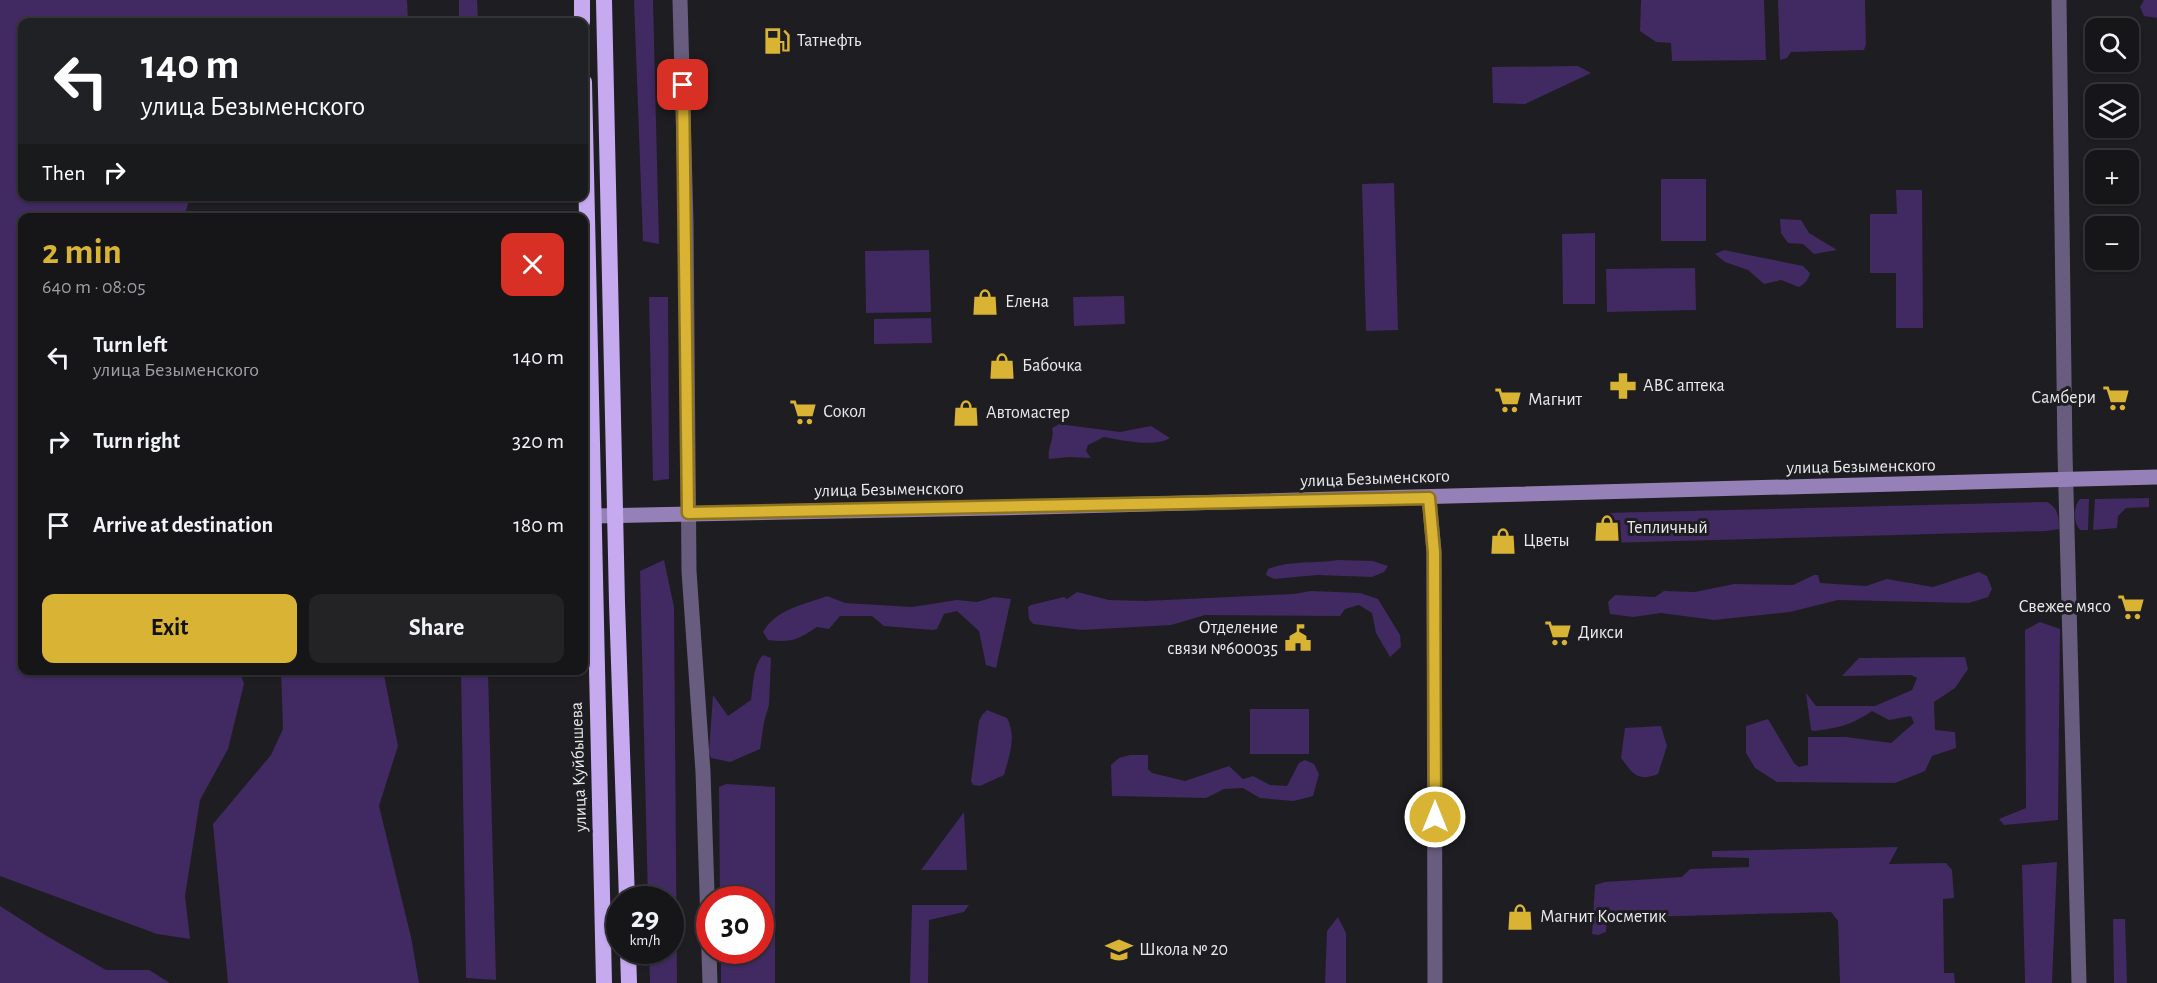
<!DOCTYPE html>
<meta charset="utf-8">
<style>
:root{--surface:#161619;--page:#232326;--text:#f1f3f6;--muted:#9e9fa2;--line:#353538;--accent:#d9b334}
body{margin:0;font-family:"Alegreya Sans",sans-serif;background:var(--page);color:var(--text);height:100vh;display:flex;flex-direction:column;font-size:22px;white-space:nowrap}
*{box-sizing:border-box;margin:0}
p{font-size:20px;color:var(--muted)}
.icon{flex:none;width:33px;height:33px;fill:none;stroke:currentColor;stroke-width:2;stroke-linecap:round;stroke-linejoin:round}
.map{position:relative;flex:1;overflow:hidden}
.details{position:absolute;left:18px;top:213px;width:570px;height:462px;display:flex;flex-direction:column;background:var(--surface);border-radius:12px;box-shadow:0 2px 4px #0004,0 0 0 2px var(--line)}
.details>*{flex:none}
.top-card{position:absolute;left:18px;top:18px;width:570px;height:183px;border-radius:12px;box-shadow:0 2px 4px #0004,0 0 0 2px var(--line);background:#202124;color:#fff;overflow:hidden}
.tools{position:absolute;left:2085px;top:18px;display:grid;gap:12px}
.tools a{display:grid;place-items:center;width:54px;height:54px;border-radius:12px;background:var(--surface);box-shadow:0 2px 4px #0004,0 0 0 2px var(--line);font-size:30px}
.speed{position:absolute;left:606px;top:886px;display:flex;gap:12px;font-size:30px;font-weight:700;text-align:center}
.speed>*{display:grid;place-content:center;width:78px;height:78px;border-radius:50%;background:var(--surface);box-shadow:0 2px 4px #0004,0 0 0 2px var(--line);line-height:1}
.speed small{font-size:15px;font-weight:400}
.speed .limit{border:9px solid #d22;background:#fff;color:#111}
.pin{position:absolute;display:grid;place-items:center;width:51px;height:51px;color:#fff;margin:-26px;border-radius:12px;box-shadow:0 3px 9px #0006}
.me{position:absolute;width:66px;margin:-33px;rotate:0deg;stroke-linejoin:round;filter:drop-shadow(0 0 4px #0008)}
.turn{display:flex;align-items:center;gap:21px;height:126px;padding:0 24px;font-size:27px}
.turn .icon{width:78px;height:78px;stroke-width:2.5}
.turn b{display:block;font-size:42px;line-height:51px}
.then{display:flex;align-items:center;height:57px;padding:0 24px;background:#0003;gap:12px;font-size:22px}
.round{display:grid;place-items:center;flex:none;width:63px;height:63px;border-radius:12px;background:var(--page)}
.head{display:flex;align-items:center;justify-content:space-between;height:102px;padding:0 24px}
h1{font-size:36px;font-weight:700;line-height:45px;color:var(--accent)}
.action{display:flex;gap:12px;margin-top:auto;padding:12px 24px}
.action a{flex:1;height:69px;border-radius:12px;background:var(--accent);color:#111;font-size:24px;font-weight:700;line-height:69px;text-align:center}
.action a+a{background:var(--page);color:var(--text)}
ul{padding:0;list-style:none}
li{display:flex;align-items:center;gap:18px;height:84px;padding:0 24px}
li div{flex:1}
li b{display:block;font-size:22px}
li em{font-style:normal}
.map>svg:first-child{display:block}
.green{fill:#412962}
.lines{fill:none;stroke-linecap:round;stroke-linejoin:round}
.minor{stroke:#695d7f;stroke-width:15}
.secondary{stroke:#9581b7;stroke-width:15}
.trunk{stroke:#c5aaf0;stroke-width:16}
.route-casing{stroke:#8d7422;stroke-width:15}
.route{stroke:#d9b334;stroke-width:10}
.labels{text-anchor:middle;dominant-baseline:central;stroke-width:6;stroke-linejoin:round;paint-order:stroke}
.poi-label{font-size:18px;fill:#ebeaec;stroke:#1e1d21;text-anchor:start}
.street-label{font-size:18px;fill:#ebeaec;stroke:#1e1d21}
</style>
<div class="map">
<svg width="2157" height="983" viewBox="0 0 2157 983">
<rect width="100%" height="100%" fill="#1e1d21"/>
<!-- green -->
<path class="green" d="M 0,0 L 407,0 L 408,22 L 22,22 L 22,196 L 190,197 L 185,214 L 178,217 L 22,218 L 22,670 L 240,671 L 244,684 L 228,749 L 200,800 L 185,896 L 190,939 L 157,934 L 0,876 Z
M 459,0 L 477,0 L 478,22 L 459,22 Z
M 634,0 L 653,0 L 659,244 L 643,241 Z
M 1641,0 L 1764,0 L 1766,60 L 1672,61 L 1671,43 L 1656,42 L 1640,31 Z
M 1778,0 L 1865,0 L 1866,44 L 1864,50 L 1791,52 L 1787,58 L 1780,60 Z
M 2144,0 L 2157,0 L 2157,18 L 2144,16 L 2140,7 Z
M 1578,66 L 1591,73 L 1525,104 L 1493,103 L 1492,67 Z
M 1661,179 L 1706,179 L 1706,241 L 1661,241 Z
M 1394,183 L 1398,330 L 1366,331 L 1362,184 Z
M 1896,190 L 1922,190 L 1923,328 L 1896,328 L 1896,273 L 1870,273 L 1870,214 L 1897,214 Z
M 1780,219 L 1801,220 L 1809,233 L 1837,250 L 1814,254 L 1803,244 L 1788,243 L 1781,233 Z
M 1595,233 L 1595,304 L 1563,304 L 1562,234 Z
M 929,250 L 931,312 L 866,313 L 865,251 Z
M 1724,250 L 1803,266 L 1810,273 C 1808,280 1805,284 1799,287 L 1781,280 L 1764,284 L 1748,270 L 1725,262 L 1715,254 Z
M 1695,268 L 1696,310 L 1607,312 L 1606,269 Z
M 1124,296 L 1125,324 L 1074,326 L 1073,297 Z
M 649,297 L 668,297 L 669,479 L 653,481 Z
M 931,318 L 932,343 L 874,344 L 874,319 Z
M 1059,424 L 1120,432 L 1151,426 L 1170,438 C 1155,448 1121,440 1104,437 L 1088,445 L 1086,451 L 1091,458 L 1069,457 L 1049,459 C 1047,447 1055,439 1052,428 Z
M 2149,498 L 2149,507 L 2126,508 L 2118,516 L 2117,528 L 2093,530 L 2095,499 Z
M 2080,499 L 2089,499 L 2088,530 L 2080,530 C 2073,522 2073,507 2080,499 Z
M 2047,502 C 2058,508 2059,516 2059,529 L 2046,531 L 1606,543 C 1600,534 1599,523 1605,513 Z
M 664,560 L 674,607 L 677,983 L 650,983 L 649,951 L 670,951 L 670,900 L 648,900 L 640,571 Z
M 1338,560 L 1373,561 L 1388,566 L 1384,572 L 1372,577 L 1317,575 L 1274,579 L 1266,575 L 1268,569 C 1290,560 1314,564 1338,560 Z
M 1979,572 L 1987,576 L 1992,589 L 1988,597 L 1969,603 L 1838,600 L 1790,612 L 1714,620 L 1661,613 L 1633,617 L 1610,614 L 1608,602 L 1615,595 L 1655,597 L 1664,591 L 1695,592 L 1734,584 L 1793,585 L 1814,575 L 1818,575 L 1820,583 L 1866,586 L 1887,579 L 1933,587 Z
M 1311,591 L 1360,593 L 1378,599 L 1400,635 L 1401,647 L 1390,657 L 1376,633 L 1372,613 L 1359,605 L 1345,609 L 1340,616 L 1205,615 L 1171,625 L 1082,630 L 1033,624 L 1029,619 L 1028,607 L 1031,605 L 1064,597 L 1067,599 L 1077,592 L 1109,600 L 1144,601 L 1294,594 Z
M 827,596 L 845,603 L 912,607 L 957,600 L 977,602 L 994,597 L 1011,599 L 996,668 L 986,665 L 979,631 L 957,611 L 944,614 L 937,629 L 933,630 L 884,626 L 872,616 L 840,616 L 829,629 L 817,627 C 797,640 792,643 768,640 L 763,632 C 776,609 803,605 827,596 Z
M 2040,622 L 2060,629 L 2058,820 L 2004,825 L 1999,819 L 2026,808 L 2025,630 Z
M 763,655 L 771,658 L 769,705 L 764,722 L 760,749 L 730,762 L 711,758 L 709,752 L 713,695 L 728,716 L 751,700 C 753,687 753,665 763,655 Z
M 1965,657 L 1968,669 L 1955,688 L 1934,702 L 1935,730 L 1955,732 L 1956,748 L 1932,756 L 1925,771 L 1895,783 L 1777,782 L 1755,768 L 1746,753 L 1746,726 L 1768,719 L 1794,763 L 1799,767 L 1808,765 L 1808,737 L 1846,737 L 1891,743 L 1914,723 L 1911,716 L 1889,720 L 1872,711 C 1852,725 1838,728 1814,731 L 1811,730 L 1806,693 L 1816,706 L 1875,706 L 1912,690 L 1917,678 L 1911,675 L 1842,676 L 1859,658 Z
M 281,671 L 385,671 L 384,675 L 398,746 L 379,806 L 411,937 L 419,983 L 228,983 L 213,824 L 271,755 L 283,729 Z
M 461,671 L 488,671 L 496,980 L 466,978 Z
M 1250,709 L 1309,709 L 1309,754 L 1250,754 Z
M 987,710 L 1007,718 C 1017,736 1009,757 1004,775 L 980,786 L 973,785 L 971,781 L 979,721 L 982,715 Z
M 1661,726 L 1667,746 L 1658,774 C 1637,782 1633,774 1621,758 L 1625,728 Z
M 1130,755 L 1148,755 L 1148,769 L 1152,773 L 1185,781 L 1229,766 L 1243,779 L 1253,776 L 1270,785 L 1287,786 L 1299,763 L 1305,760 L 1314,764 L 1319,774 L 1313,796 L 1294,801 L 1260,798 L 1243,788 L 1224,789 L 1206,798 L 1112,796 L 1111,765 L 1119,758 Z
M 726,784 L 775,787 L 775,983 L 721,983 L 721,951 L 760,951 L 760,900 L 720,900 L 719,787 Z
M 964,812 L 967,870 L 921,870 Z
M 1898,847 L 1889,864 L 1946,863 L 1952,870 L 1954,898 L 1943,899 L 1944,973 L 1954,973 L 1955,983 L 1840,983 L 1838,921 L 1831,912 L 1607,918 L 1606,932 L 1598,935 L 1592,934 L 1595,885 L 1605,882 L 1682,877 L 1690,869 L 1749,867 L 1749,858 L 1712,857 L 1712,851 Z
M 2057,862 L 2052,983 L 2025,983 L 2022,865 Z
M 912,905 L 969,905 L 964,912 L 929,920 L 928,983 L 910,983 Z
M 0,906 L 45,935 L 106,970 L 149,970 L 170,983 L 0,983 Z
M 1338,917 L 1346,933 L 1346,983 L 1325,983 L 1327,931 Z
M 2113,919 L 2125,919 L 2127,983 L 2114,983 Z"/>
<g class="lines">
<!-- minor -->
<path class="minor" d="M 680,0 L 686,221 L 689,571 L 703,772 L 710,983
M 2059,0 L 2065,453 L 2079,983
M 1429,498 L 1434,552 L 1435,983"/>
<!-- secondary -->
<path class="secondary" d="M 594,516 L 1037,507 L 2157,477"/>
<!-- trunk -->
<path class="trunk" d="M 582,0 L 582,22
M 604,0 L 617,603 L 627,900
M 584,82 L 604,983
M 628,951 L 629,983"/>
</g>
<g class="lines">
<defs>
<path id="route" d="M 683,85 L 688,513 L 1429,498 L 1434,552 L 1435,817"/>
</defs>
<!-- route casing -->
<use href="#route" class="route-casing"/>
<!-- route -->
<use href="#route" class="route"/>
</g>
<!-- icons -->
<defs>
<symbol id="fuel-bare" viewBox="-9 -9 18 18"><path d="M-5.5-6h7V0h2V4h1.3V-2.5L3-4.5l.8-.8L6-3V5H2.5V1h-1V6h-7ZM-4.2-4.7v3.2H.2V-4.7Z" fill="#d9b334" stroke="#1e1d21" stroke-width="2.5" paint-order="stroke"/></symbol>
<symbol id="shop-bare" viewBox="-9 -9 18 18"><path d="M-5-2.5h2.3a2.7 3.5 0 0 1 5.4 0H5L5.5 6h-11ZM-1.5-2.5h3a1.5 2.3 0 0 0-3 0Z" fill="#d9b334" stroke="#1e1d21" stroke-width="2.5" paint-order="stroke"/></symbol>
<symbol id="pharmacy-bare" viewBox="-9 -9 18 18"><path d="M-2-6h4v4h4v4h-4v4h-4v-4h-4v-4h4Z" fill="#d9b334" stroke="#1e1d21" stroke-width="2.5" paint-order="stroke"/></symbol>
<symbol id="supermarket-bare" viewBox="-9 -9 18 18"><path d="M-6-5.5h2.5l.6 2H6L4.5 2H-2.5L-4.4-4H-6ZM-1.5 3.2a1.3 1.3 0 1 0 .1 0ZM3 3.2a1.3 1.3 0 1 0 .1 0Z" fill="#d9b334" stroke="#1e1d21" stroke-width="2.5" paint-order="stroke"/></symbol>
<symbol id="civic-bare" viewBox="-9 -9 18 18"><path d="M-.6-6.5H3V-4.5H.6V-3L4-1V1h2V6H-6V1h2V-1L-.6-3ZM-1.2 2.5V6h2.4V2.5Z" fill="#d9b334" stroke="#1e1d21" stroke-width="2.5" paint-order="stroke"/></symbol>
<symbol id="school-bare" viewBox="-9 -9 18 18"><path d="M0-5L7-2L0 1L-7-2ZM-4 1L0 2.5L4 1V4Q0 6-4 4Z" fill="#d9b334" stroke="#1e1d21" stroke-width="2.5" paint-order="stroke"/></symbol>
</defs>
<g fill-rule="evenodd">
<use href="#fuel-bare" x="758" y="22" width="38" height="38"/>
<use href="#shop-bare" x="966" y="283" width="38" height="38"/>
<use href="#shop-bare" x="983" y="347" width="38" height="38"/>
<use href="#pharmacy-bare" x="1604" y="367" width="38" height="38"/>
<use href="#supermarket-bare" x="2097" y="379" width="38" height="38"/>
<use href="#supermarket-bare" x="1489" y="381" width="38" height="38"/>
<use href="#supermarket-bare" x="784" y="393" width="38" height="38"/>
<use href="#shop-bare" x="947" y="394" width="38" height="38"/>
<use href="#shop-bare" x="1588" y="509" width="38" height="38"/>
<use href="#shop-bare" x="1484" y="522" width="38" height="38"/>
<use href="#supermarket-bare" x="2112" y="588" width="38" height="38"/>
<use href="#supermarket-bare" x="1539" y="614" width="38" height="38"/>
<use href="#civic-bare" x="1279" y="619" width="38" height="38"/>
<use href="#shop-bare" x="1501" y="898" width="38" height="38"/>
<use href="#school-bare" x="1100" y="931" width="38" height="38"/>
</g>
<g class="labels">
<!-- poi labels -->
<g class="poi-label">
<text x="797" y="41">Татнефть</text>
<text x="1005" y="302">Елена</text>
<text x="1022" y="366">Бабочка</text>
<text x="1643" y="386">АВС аптека</text>
<text x="2096" y="398" text-anchor="end">Самбери</text>
<text x="1528" y="400">Магнит</text>
<text x="823" y="412">Сокол</text>
<text x="986" y="413">Автомастер</text>
<text x="1627" y="528">Тепличный</text>
<text x="1523" y="541">Цветы</text>
<text x="2111" y="607" text-anchor="end">Свежее мясо</text>
<text x="1278" y="628" text-anchor="end">Отделение<tspan x="1278" dy="21">связи №600035</tspan></text>
<text x="1578" y="633">Дикси</text>
<text x="1540" y="917">Магнит Косметик</text>
<text x="1139" y="950">Школа № 20</text>
</g>
<!-- street labels -->
<g class="street-label">
<text transform="translate(1861 467) rotate(-1)">улица Безыменского</text>
<text transform="translate(1375 479) rotate(-2)">улица Безыменского</text>
<text transform="translate(889 490) rotate(-1)">улица Безыменского</text>
<text transform="translate(579 767) rotate(-92)">улица Куйбышева</text>
</g>
</g>
</svg>
<div class="tools">
<a><svg class="icon" aria-label="search" viewBox="0 0 24 24"><circle cx="10" cy="10" r="6"/><path d="M15 15l6 6"/></svg></a>
<a><svg class="icon" aria-label="layers" viewBox="0 0 24 24"><path d="M12 4l9 5-9 5-9-5zM3 14l9 5 9-5"/></svg></a>
<a>+</a>
<a>−</a>
</div>
<div class="speed"><div>29<small>km/h</small></div><div class="limit">30</div></div>
<div class="pin" style="left:683px;top:85px;background:#d93025"><svg class="icon" aria-label="arrive" viewBox="0 0 24 24"><path d="M6 21V4h12l-3 4 3 4H6"/></svg></div>
<svg class="me" style="left:1435px;top:817px" viewBox="-20 -20 40 40"><circle r="17" fill="#d9b334" stroke="#fff" stroke-width="3"/><path d="M0-11L8 9 0 5-8 9z" fill="#fff"/></svg>
<div class="top-card">
<div class="turn"><svg class="icon" aria-label="left" viewBox="0 0 24 24"><path d="M17 20v-9H6M10 6l-5 5 5 5"/></svg><div><b>140 m</b>улица Безыменского</div></div>
<div class="then">Then<svg class="icon" aria-label="right" viewBox="0 0 24 24"><path d="M7 20v-9h11M14 6l5 5-5 5"/></svg></div>
</div>
<section class="details">
<div class="head"><div><h1>2 min</h1><p>640 m · 08:05</p></div><a class="round" style="background:#d93025;color:#fff"><svg class="icon" aria-label="close" viewBox="0 0 24 24"><path d="M6 6l12 12M18 6L6 18"/></svg></a></div>
<ul>
<li><svg class="icon" aria-label="left" viewBox="0 0 24 24"><path d="M17 20v-9H6M10 6l-5 5 5 5"/></svg><div><b>Turn left</b><p>улица Безыменского</p></div><em>140 m</em></li>
<li><svg class="icon" aria-label="right" viewBox="0 0 24 24"><path d="M7 20v-9h11M14 6l5 5-5 5"/></svg><div><b>Turn right</b></div><em>320 m</em></li>
<li><svg class="icon" aria-label="arrive" viewBox="0 0 24 24"><path d="M6 21V4h12l-3 4 3 4H6"/></svg><div><b>Arrive at destination</b></div><em>180 m</em></li>
</ul>
<div class="action"><a>Exit</a><a>Share</a></div>
</section>
</div>
